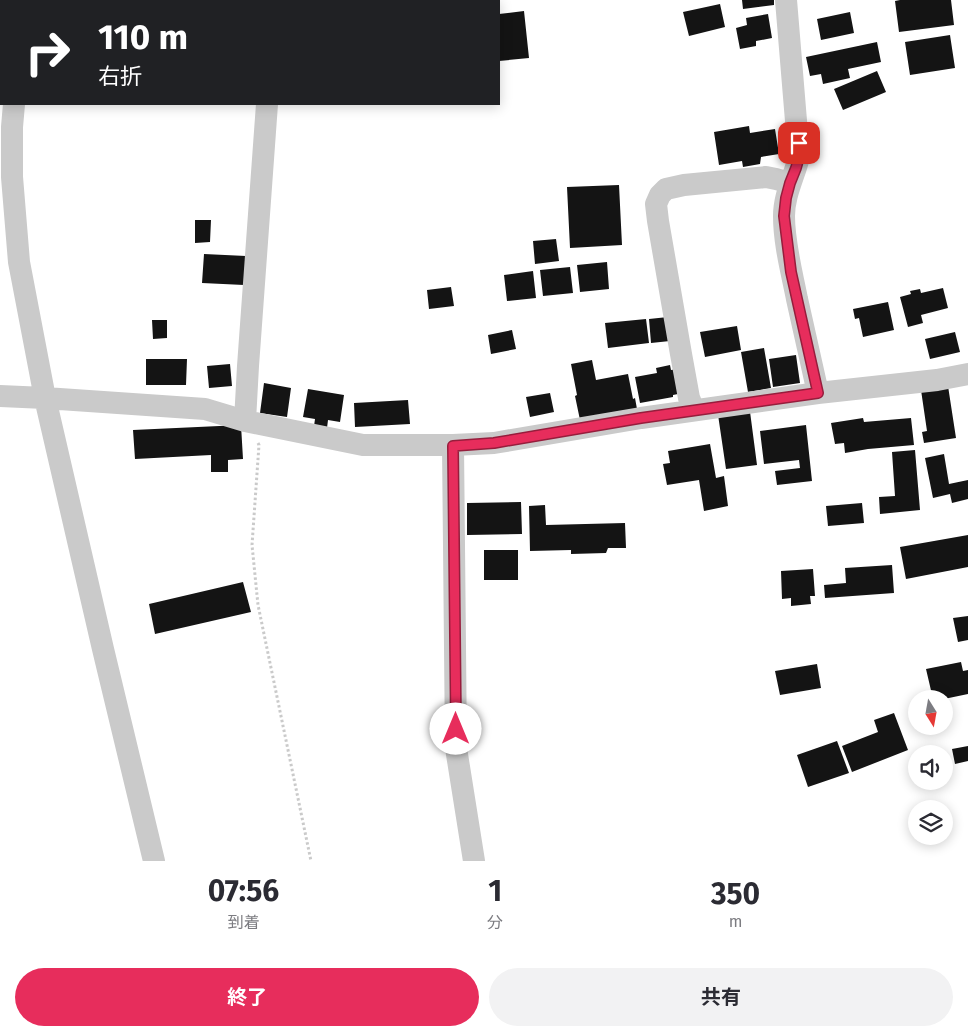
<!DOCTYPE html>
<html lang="ja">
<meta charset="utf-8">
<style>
:root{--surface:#fff;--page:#f2f2f3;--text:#2b2b33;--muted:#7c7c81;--accent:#e72d5c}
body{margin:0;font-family:"Fira Sans","Noto Sans JP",sans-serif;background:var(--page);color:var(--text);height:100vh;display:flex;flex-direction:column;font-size:19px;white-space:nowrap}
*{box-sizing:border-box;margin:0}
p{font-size:16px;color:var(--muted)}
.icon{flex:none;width:28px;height:28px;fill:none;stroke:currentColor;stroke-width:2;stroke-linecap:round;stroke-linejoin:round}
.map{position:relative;height:861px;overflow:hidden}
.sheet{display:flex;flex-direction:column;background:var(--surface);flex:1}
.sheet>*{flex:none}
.hud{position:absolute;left:0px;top:0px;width:500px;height:105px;box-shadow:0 2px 12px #0003;background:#202124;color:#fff;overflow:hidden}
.needle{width:32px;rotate:169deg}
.controls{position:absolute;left:908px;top:690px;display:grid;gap:10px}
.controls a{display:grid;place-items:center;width:45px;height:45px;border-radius:50%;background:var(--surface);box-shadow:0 2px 12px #0003;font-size:25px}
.pin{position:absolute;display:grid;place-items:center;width:42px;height:42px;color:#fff;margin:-21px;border-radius:10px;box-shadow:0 2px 8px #0006}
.me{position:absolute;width:55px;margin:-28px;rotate:0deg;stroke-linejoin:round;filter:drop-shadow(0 0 4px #0008)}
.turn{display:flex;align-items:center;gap:18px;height:105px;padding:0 15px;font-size:22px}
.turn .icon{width:65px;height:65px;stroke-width:2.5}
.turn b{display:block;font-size:35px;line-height:42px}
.eta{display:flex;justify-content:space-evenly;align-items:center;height:85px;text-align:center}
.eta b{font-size:30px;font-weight:700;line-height:35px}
.action{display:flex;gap:10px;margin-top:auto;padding:10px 15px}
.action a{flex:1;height:58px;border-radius:30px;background:var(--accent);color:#fff;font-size:20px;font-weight:700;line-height:58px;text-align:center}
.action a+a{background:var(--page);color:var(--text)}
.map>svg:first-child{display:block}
.building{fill:#141414}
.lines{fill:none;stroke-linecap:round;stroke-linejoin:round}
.path{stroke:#cacaca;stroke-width:3;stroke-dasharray:2.5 2.5;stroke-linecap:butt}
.minor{stroke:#cacaca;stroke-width:22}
.route-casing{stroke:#961d3c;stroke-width:12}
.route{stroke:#e72d5c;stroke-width:9}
</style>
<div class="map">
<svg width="968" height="861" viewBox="0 0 968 861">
<rect width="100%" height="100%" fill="#fff"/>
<!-- building -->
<path class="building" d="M 742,0 L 774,0 L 774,5 L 743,9 Z
M 900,0 L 951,0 L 954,25 L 899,32 L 895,1 Z
M 720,4 L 725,27 L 689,36 L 683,12 Z
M 524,11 L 529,58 L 499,61 L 499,14 Z
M 850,12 L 854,33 L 821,40 L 817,19 Z
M 768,14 L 772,38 L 756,41 L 756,46 L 740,49 L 736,28 L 747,25 L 746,18 Z
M 950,35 L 955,68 L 910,75 L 905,42 Z
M 877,42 L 881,62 L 848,69 L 850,78 L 823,84 L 821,74 L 810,76 L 806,57 Z
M 877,71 L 886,92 L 843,110 L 834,89 Z
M 749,126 L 750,133 L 775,129 L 779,154 L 761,157 L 760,164 L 743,167 L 742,161 L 719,165 L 714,132 Z
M 619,185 L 622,245 L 570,248 L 567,187 Z
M 195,220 L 211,220 L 210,242 L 195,243 Z
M 556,239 L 559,261 L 535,264 L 533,241 Z
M 204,254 L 246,256 L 244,285 L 202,283 Z
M 607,262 L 609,289 L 580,292 L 577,265 Z
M 570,267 L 573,293 L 543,296 L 540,270 Z
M 533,271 L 536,298 L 507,301 L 504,275 Z
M 451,287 L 454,306 L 429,309 L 427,290 Z
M 943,288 L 948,308 L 921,315 L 923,323 L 908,327 L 900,297 L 911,294 L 910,291 L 920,289 L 921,293 Z
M 888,302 L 894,330 L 863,337 L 859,318 L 855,319 L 853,309 Z
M 668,317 L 670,341 L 651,343 L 649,319 Z
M 646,319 L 649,343 L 608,348 L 605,323 Z
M 152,320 L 167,320 L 167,338 L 153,339 Z
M 737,326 L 741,350 L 705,357 L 700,332 Z
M 512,330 L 516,349 L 491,354 L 488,335 Z
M 955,332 L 960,352 L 930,359 L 925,339 Z
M 764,348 L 771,388 L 748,392 L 741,352 Z
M 796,355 L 800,383 L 773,387 L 769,359 Z
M 146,359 L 187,359 L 186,385 L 146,385 Z
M 592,360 L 596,380 L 628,374 L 633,399 L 635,398 L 637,409 L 580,420 L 575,396 L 577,395 L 571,364 Z
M 230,364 L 232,386 L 209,388 L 207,366 Z
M 670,365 L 671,370 L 678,369 L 683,393 L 673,395 L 673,397 L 640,403 L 635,377 L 657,373 L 656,368 Z
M 264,383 L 291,388 L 287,417 L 260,413 Z
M 948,386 L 956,438 L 924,443 L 922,432 L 927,431 L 921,390 Z
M 308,389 L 344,395 L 340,422 L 328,420 L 327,428 L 314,426 L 315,419 L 303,417 Z
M 550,393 L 554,412 L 530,417 L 526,397 Z
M 408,400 L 410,424 L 355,427 L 354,403 Z
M 749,404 L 757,465 L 726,469 L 717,408 Z
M 863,418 L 864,422 L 911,418 L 914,445 L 868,449 L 845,453 L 844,443 L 835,444 L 831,423 Z
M 241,425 L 243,459 L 228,460 L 228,472 L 211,472 L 211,455 L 135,459 L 133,430 Z
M 806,425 L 812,481 L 777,485 L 775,471 L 800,468 L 799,460 L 764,464 L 760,431 Z
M 710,444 L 716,478 L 724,476 L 728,506 L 704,511 L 699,480 L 667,485 L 663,464 L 670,463 L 668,451 Z
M 915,450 L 920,510 L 880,514 L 879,497 L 895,496 L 892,452 Z
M 944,454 L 949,484 L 968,480 L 968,499 L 952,503 L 950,494 L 933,498 L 925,458 Z
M 521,502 L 522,534 L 467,535 L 467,503 Z
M 862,503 L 864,523 L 828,526 L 826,506 Z
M 545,505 L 546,525 L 625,523 L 626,548 L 608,548 L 606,553 L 571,554 L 571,550 L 530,551 L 529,506 Z
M 968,535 L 968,567 L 906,579 L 900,547 Z
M 484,550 L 518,550 L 518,580 L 484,580 Z
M 892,565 L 894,593 L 825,598 L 824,585 L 846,583 L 845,568 Z
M 813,569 L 815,596 L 810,596 L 811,604 L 791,606 L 791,598 L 782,599 L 781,571 Z
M 243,582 L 251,612 L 155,634 L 149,604 Z
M 968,616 L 968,640 L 958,642 L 953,618 Z
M 961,662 L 963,671 L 968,670 L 968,694 L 944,699 L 933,699 L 926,669 Z
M 817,664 L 821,688 L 780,695 L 775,671 Z
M 894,713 L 908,750 L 852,772 L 842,746 L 878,732 L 874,720 Z
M 837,741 L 849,773 L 808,787 L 797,755 Z
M 968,746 L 968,761 L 955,764 L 952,749 Z"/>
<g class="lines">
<!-- path -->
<path class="path" d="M 258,443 L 259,445 L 252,545 L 258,605 L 311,861"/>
<!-- minor -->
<path class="minor" d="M 786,0 L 799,157 C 794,177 784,195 784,216 C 784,244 792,273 797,299 C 804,331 811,362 818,393
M 31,1 L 31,0
M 278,1 L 278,0
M 14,104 L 12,127 L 12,177 L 19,262 L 45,398 L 103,649 L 154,861
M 0,396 L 45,398 L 205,409 L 245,421 L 363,445 L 453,445 L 494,443 L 641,418 L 818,393 L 937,380 L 968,374
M 694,410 L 689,398 L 681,354 L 658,221 L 656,204 L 660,195 L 666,189 L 684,185 L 766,177 L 776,179 L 790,183
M 245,421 L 248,366 L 267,104
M 453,445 L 456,748 L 474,861"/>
</g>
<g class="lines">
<defs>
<path id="route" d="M 456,729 L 453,446 L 494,443 L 641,418 L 818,393 L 791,272 L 784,216 L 786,198 L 790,183 L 796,168 L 799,157 L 799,143"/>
</defs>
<!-- route casing -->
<use href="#route" class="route-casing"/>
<!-- route -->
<use href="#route" class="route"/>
</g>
</svg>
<div class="controls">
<a><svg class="needle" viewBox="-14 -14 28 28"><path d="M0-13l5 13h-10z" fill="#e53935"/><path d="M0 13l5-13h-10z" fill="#7c7c81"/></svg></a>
<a><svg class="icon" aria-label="sound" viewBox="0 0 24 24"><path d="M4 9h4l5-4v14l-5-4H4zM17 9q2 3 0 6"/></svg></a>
<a><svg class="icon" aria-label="layers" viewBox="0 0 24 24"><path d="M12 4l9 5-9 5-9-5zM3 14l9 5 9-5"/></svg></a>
</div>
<div class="pin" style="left:799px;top:143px;background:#d93025"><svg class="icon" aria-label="arrive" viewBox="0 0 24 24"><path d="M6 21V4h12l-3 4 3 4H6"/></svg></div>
<svg class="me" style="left:456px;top:729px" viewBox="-20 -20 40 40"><circle r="19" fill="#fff"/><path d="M0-13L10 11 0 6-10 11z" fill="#e72d5c"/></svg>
<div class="hud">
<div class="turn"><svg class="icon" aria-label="right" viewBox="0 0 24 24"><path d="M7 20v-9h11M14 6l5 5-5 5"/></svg><div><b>110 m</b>右折</div></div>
</div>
</div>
<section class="sheet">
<div class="eta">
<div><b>07:56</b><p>到着</p></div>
<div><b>1</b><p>分</p></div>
<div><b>350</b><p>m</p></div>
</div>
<div class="action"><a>終了</a><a>共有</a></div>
</section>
